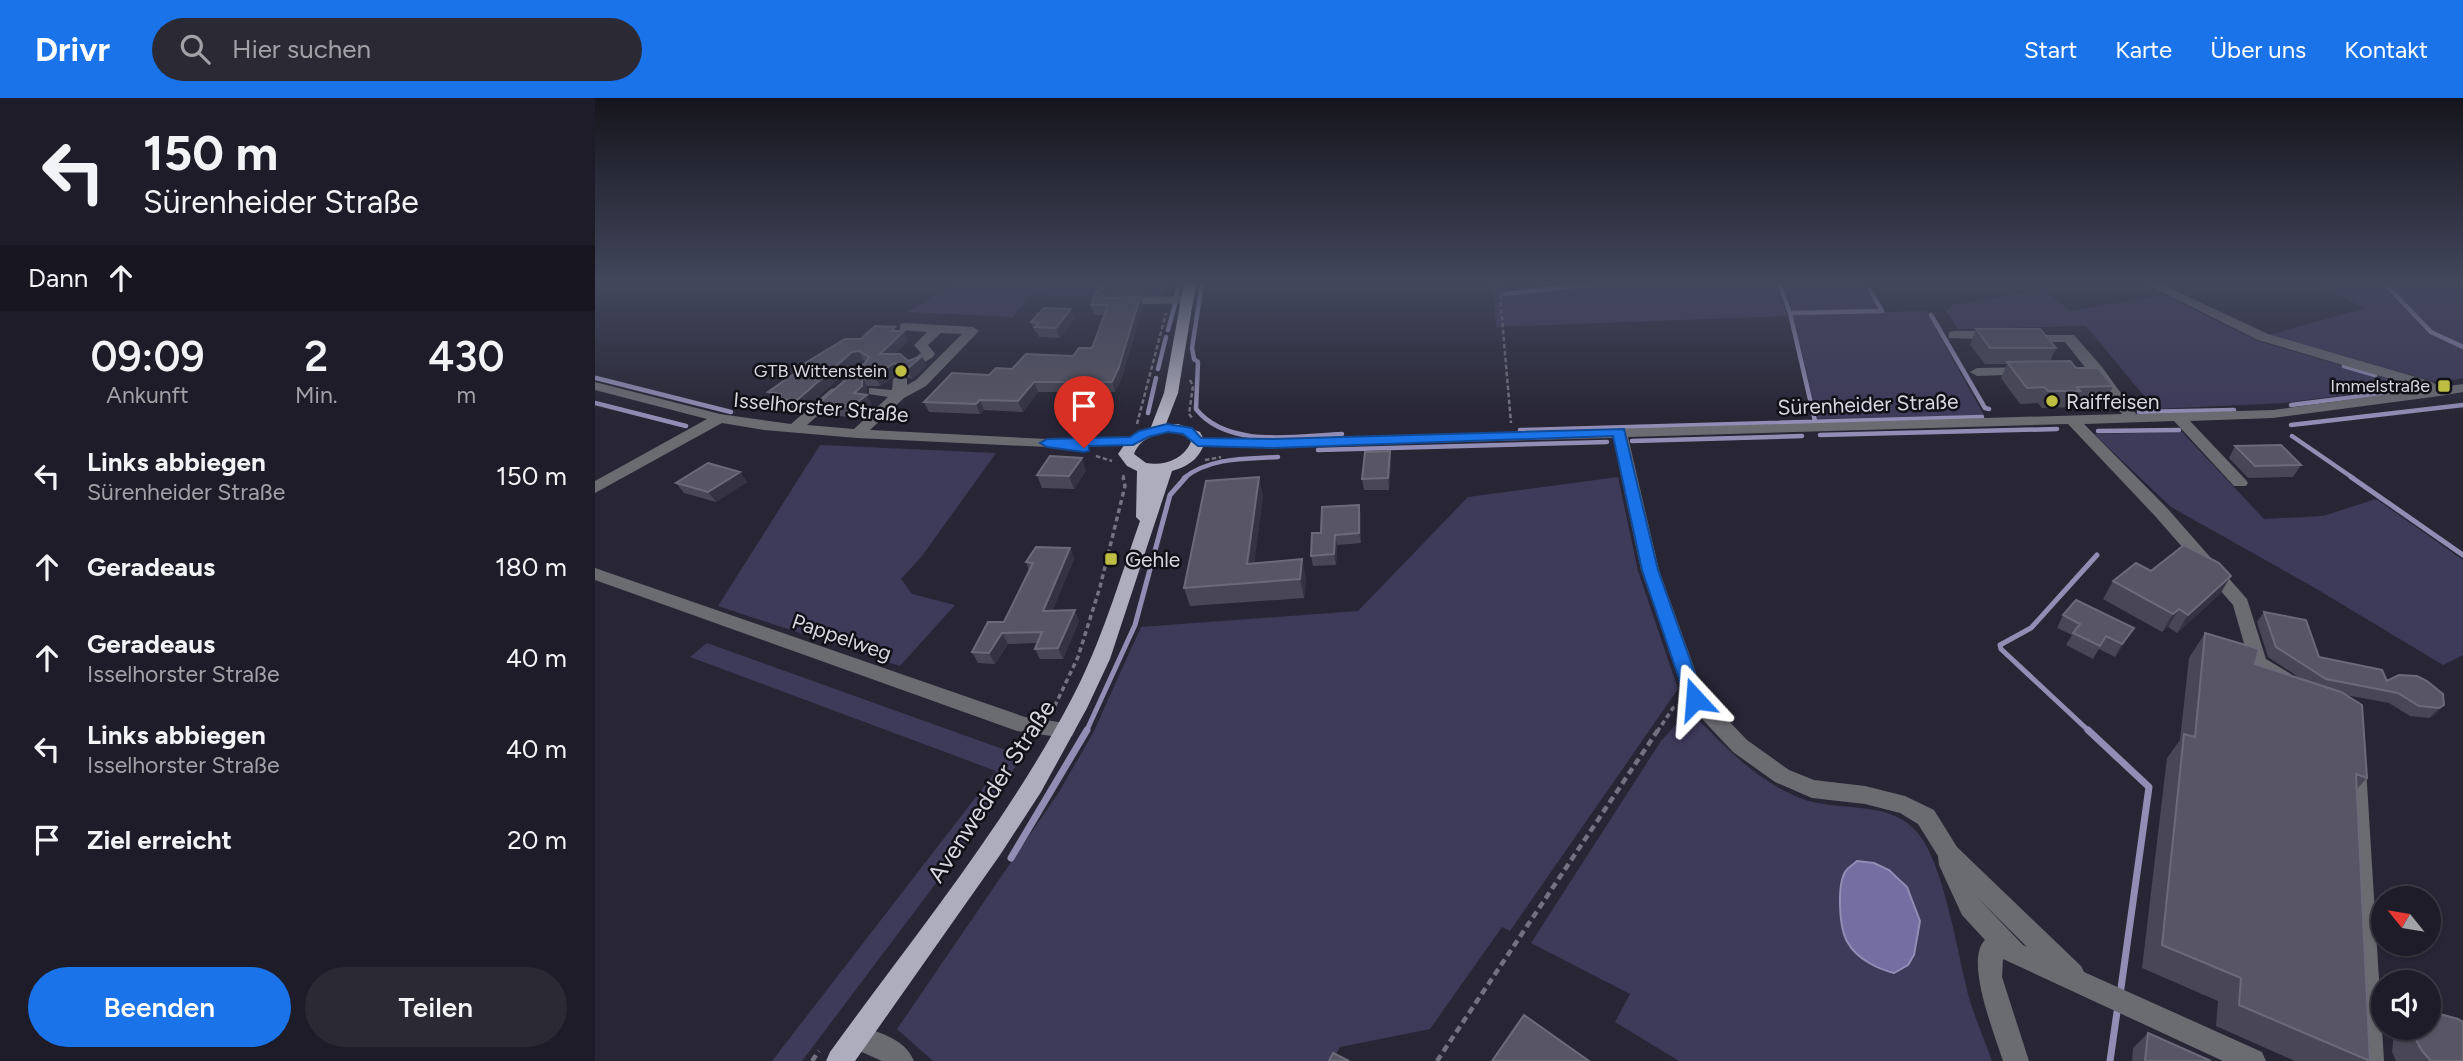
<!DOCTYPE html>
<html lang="de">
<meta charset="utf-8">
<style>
:root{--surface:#1e1c28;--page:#2b2934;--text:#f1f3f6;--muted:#a1a1a8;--line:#3c3a45;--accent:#1a73e8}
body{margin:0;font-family:Figtree,sans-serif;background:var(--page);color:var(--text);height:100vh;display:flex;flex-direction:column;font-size:26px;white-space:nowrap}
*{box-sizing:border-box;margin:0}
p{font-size:23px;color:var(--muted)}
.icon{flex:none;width:38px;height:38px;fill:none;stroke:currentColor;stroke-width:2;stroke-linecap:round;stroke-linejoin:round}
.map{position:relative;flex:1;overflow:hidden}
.side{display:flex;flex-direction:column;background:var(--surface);width:595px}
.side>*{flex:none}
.top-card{background:#1e1c28;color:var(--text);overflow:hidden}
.needle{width:46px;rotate:300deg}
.tools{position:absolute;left:1776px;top:788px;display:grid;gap:14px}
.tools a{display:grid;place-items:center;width:70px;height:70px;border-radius:50%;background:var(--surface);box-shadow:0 2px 5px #0004,0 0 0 2px var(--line);font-size:35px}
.pin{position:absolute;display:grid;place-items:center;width:60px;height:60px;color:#fff;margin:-72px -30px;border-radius:50% 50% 50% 0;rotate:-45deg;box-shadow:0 0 7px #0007}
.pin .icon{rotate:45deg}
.me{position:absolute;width:77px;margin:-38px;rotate:341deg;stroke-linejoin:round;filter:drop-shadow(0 0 5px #0008)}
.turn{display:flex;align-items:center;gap:24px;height:147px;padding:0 28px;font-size:32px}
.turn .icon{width:91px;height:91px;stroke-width:2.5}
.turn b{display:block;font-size:49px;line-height:60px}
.then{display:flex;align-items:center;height:66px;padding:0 28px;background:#0003;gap:14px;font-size:26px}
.eta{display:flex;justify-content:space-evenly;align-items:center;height:119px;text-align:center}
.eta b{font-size:42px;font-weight:600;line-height:49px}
.cta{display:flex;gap:14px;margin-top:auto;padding:14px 28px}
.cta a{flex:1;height:80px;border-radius:42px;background:var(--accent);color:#fff;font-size:28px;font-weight:600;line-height:80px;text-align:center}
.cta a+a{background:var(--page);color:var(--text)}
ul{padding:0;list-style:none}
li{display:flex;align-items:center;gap:21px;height:91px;padding:0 28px}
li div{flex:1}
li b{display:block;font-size:26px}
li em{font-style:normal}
header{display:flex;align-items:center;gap:42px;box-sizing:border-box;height:98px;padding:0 35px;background:var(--accent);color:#fff}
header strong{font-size:33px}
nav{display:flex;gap:38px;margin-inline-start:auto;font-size:24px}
.search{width:490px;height:63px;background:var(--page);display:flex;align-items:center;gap:18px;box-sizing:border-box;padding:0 24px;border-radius:38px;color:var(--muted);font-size:26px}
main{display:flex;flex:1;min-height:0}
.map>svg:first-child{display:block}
.green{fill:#3e3a5a}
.water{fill:#746ea3;stroke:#928db5;stroke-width:2}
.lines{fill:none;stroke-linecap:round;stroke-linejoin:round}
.stream-far2{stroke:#928db5;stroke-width:4.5}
.stream-far1{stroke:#928db5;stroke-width:5}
.stream{stroke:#928db5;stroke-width:7}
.path-far2{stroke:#74727f;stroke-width:2.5;stroke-dasharray:4.5 2.5;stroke-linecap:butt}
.path-far1{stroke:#74727f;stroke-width:3.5;stroke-dasharray:5 3.5;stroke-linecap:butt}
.path{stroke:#74727f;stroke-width:4.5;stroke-dasharray:7 4.5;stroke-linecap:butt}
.minor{fill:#6b6b72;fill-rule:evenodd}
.major{fill:#aeadbd;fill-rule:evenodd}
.wall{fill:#494756}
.shaded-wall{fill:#353343}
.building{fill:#585665;stroke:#6c6a78;stroke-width:2}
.route{fill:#1a73e8;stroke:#114b97;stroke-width:2}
.poi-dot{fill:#bebe42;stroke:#111017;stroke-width:2.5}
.labels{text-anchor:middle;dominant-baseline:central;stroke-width:5;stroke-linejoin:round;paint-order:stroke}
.far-poi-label{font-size:18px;fill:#d7d6e0;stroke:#111017;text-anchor:end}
.poi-label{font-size:21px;fill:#d7d6e0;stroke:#111017;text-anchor:start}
.street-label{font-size:21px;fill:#d7d6e0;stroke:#111017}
.near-street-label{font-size:24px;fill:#d7d6e0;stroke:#111017}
</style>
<header>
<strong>Drivr</strong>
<div class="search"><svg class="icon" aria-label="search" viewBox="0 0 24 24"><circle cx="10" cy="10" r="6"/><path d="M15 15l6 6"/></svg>Hier suchen</div>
<nav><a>Start</a><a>Karte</a><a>Über uns</a><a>Kontakt</a></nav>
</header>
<main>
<section class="side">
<div class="top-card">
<div class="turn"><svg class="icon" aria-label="left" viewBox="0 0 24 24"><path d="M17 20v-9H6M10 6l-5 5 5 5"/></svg><div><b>150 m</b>Sürenheider Straße</div></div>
<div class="then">Dann<svg class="icon" aria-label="ahead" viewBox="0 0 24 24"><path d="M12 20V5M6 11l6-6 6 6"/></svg></div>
</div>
<div class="eta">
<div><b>09:09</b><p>Ankunft</p></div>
<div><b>2</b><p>Min.</p></div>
<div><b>430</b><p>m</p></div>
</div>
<ul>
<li><svg class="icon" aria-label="left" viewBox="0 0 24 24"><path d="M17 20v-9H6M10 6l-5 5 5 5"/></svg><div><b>Links abbiegen</b><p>Sürenheider Straße</p></div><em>150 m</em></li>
<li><svg class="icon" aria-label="ahead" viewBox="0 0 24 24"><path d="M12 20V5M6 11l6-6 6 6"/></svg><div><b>Geradeaus</b></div><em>180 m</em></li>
<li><svg class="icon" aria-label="ahead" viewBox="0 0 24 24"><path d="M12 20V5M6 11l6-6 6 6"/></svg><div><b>Geradeaus</b><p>Isselhorster Straße</p></div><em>40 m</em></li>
<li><svg class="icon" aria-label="left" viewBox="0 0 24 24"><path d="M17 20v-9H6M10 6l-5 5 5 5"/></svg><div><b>Links abbiegen</b><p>Isselhorster Straße</p></div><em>40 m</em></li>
<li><svg class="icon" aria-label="arrive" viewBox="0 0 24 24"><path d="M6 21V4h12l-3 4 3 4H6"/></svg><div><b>Ziel erreicht</b></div><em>20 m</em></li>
</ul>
<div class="cta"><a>Beenden</a><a>Teilen</a></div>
</section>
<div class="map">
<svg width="1868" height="963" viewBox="0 0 1868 963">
<rect width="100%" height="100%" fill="#282635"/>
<!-- green -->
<path class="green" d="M 361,185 L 574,185 L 569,202 L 436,197 L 418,219 L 312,214 Z
M 897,185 L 908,185 L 911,197 L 1011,185 L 1180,185 L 1192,218 L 901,229 Z
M 1187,185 L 1268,185 L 1284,212 L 1198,214 Z
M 1717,185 L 1786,185 L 1834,234 L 1868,250 L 1868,280 L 1845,285 L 1674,237 L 1770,210 Z
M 1790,185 L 1868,185 L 1868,248 L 1838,234 Z
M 1448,192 L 1475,213 L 1569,197 L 1663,243 L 1811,286 L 1811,289 L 1690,305 L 1560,311 L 1491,228 L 1363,231 L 1351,213 L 1357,207 Z
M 1331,213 L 1389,317 L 1222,321 L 1198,216 Z
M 1587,334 L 1669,421 L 1728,418 L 1781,401 L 1868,462 L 1868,557 L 1848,567 L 1720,490 L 1576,409 L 1499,336 Z
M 225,347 L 401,355 L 327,458 L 306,481 L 317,496 L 360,507 L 305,568 L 123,508 Z
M 1023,379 L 1043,473 L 1083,591 L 915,833 L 907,829 L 835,931 L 745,949 L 737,963 L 338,963 L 302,931 L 464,694 L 498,635 L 546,529 L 763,513 L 873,399 Z
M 112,545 L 427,658 L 372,744 L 207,963 L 177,963 L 401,673 L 95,559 Z
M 1094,612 C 1127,646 1160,682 1205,700 C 1243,715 1291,701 1320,732 C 1349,761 1363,860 1375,903 C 1381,923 1390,943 1397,963 L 1084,963 L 1020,924 L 1035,896 L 936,845 L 1066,643 Z"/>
<!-- water -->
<path class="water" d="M 1262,763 L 1279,765 L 1294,772 L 1312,789 L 1325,823 L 1319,857 L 1313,867 L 1299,875 C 1283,871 1262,861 1253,845 C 1244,831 1242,789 1250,774 C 1253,769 1258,767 1262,763 Z"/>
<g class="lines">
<!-- stream-far2 -->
<path class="stream-far2" d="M 607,185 L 597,250 L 599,261 L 603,264 L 601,311 C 633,351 701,338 747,336
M 1184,185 L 1195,215 L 1220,323
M 1789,185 L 1836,234 L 1868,249
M 910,196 L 1005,185
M 581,199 L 583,191
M 1195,215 L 1287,213 L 1275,192
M 1336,217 L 1390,310 L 1394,311
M 573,232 L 580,206
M 1749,268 L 1780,277
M 563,271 L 571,239
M 1,280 L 136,314
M 0,305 L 91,328
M 1696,307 L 1823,291 L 1820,288
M 1544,314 L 1639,312
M 553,315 L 561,280
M 1696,327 L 1868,307
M 925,332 L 1387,319
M 1503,333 L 1584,332
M 1225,337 L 1462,331
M 1697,338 L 1758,380
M 1037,343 L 1207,338
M 723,352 L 1012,344
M 589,380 C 615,359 651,361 683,359"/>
<!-- stream-far1 -->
<path class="stream-far1" d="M 1756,379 L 1868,457
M 491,634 L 540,527 L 575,397 L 591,379
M 1495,634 L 1406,551 L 1405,547 L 1436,530 L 1502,457"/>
<!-- stream -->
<path class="stream" d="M 1493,632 L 1554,689 L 1526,890
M 416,760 L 492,632
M 1515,963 L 1522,914"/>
<!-- path-far2 -->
<path class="path-far2" d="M 905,197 L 916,325
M 595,282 L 598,288 L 594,316 L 598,321
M 542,326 L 571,215
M 501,358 L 517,363
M 610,362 L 626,359
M 528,377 L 529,380"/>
<!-- path-far1 -->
<path class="path-far1" d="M 456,616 L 483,559 L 505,489 L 530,388 L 528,379
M 1062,634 L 1078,610 L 1086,607"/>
<!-- path -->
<path class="path" d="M 217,963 L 224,953
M 842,963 L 1063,632"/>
<!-- minor -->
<path class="minor" d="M 1549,185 L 1564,185 L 1673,236 L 1835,283 L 1846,289 L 1868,286 L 1868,294 L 1845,298 L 1678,320 L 1595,323 L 1651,382 L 1653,385 L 1651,388 L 1639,388 L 1579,323 L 1489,326 L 1572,410 L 1652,501 L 1671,561 L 1696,576 L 1699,581 L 1696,586 C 1682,591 1668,577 1656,570 L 1638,507 L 1560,418 L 1473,326 L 1033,339 L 1064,472 L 1109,597 L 1152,642 L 1194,672 L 1219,682 L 1270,688 L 1310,698 L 1339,712 L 1362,749 L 1486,868 L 1489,874 L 1667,954 L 1671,963 L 1628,963 L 1408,861 L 1407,879 L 1434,963 L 1408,963 C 1400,937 1369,862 1390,842 L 1367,817 L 1344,767 L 1343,758 L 1323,726 L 1305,715 L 1270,706 L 1217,700 L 1180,684 L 1138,654 L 1093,606 L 1046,472 L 1018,340 L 678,349 L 603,348 L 596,344 L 603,340 L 678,341 L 1527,316 L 1470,244 L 1424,244 L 1422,241 L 1429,237 L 1479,237 L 1507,269 L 1541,316 L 1678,312 L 1829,291 L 1663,242 ZM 1382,799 L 1432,849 L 1428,847 Z
M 592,198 L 598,202 L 596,205 L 522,207 L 516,203 L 522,199 Z
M 310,225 L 378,229 L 384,233 L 331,288 L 309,300 L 275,332 L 452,341 L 538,339 L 545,343 L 538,347 L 452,349 L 262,340 L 169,332 L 127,325 L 0,395 L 0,383 L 112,321 L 0,292 L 0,284 L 125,316 L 196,326 L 236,291 L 241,290 L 248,294 L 246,297 L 212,327 L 259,331 L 293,299 L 274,296 L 274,290 L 297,292 L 298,281 L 305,277 L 312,281 L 312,287 L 321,282 L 367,236 L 346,235 L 333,247 L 340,256 L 338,259 L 319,271 L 312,267 L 326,255 L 319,247 L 332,234 L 305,232 L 305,226 Z
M 1359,233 L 1384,233 L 1408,241 L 1401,245 L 1384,241 L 1354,240 L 1354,234 Z
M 1432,269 L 1439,273 L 1437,276 L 1382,278 L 1375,274 L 1382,270 Z
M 0,470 L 430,619 L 477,626 L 480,632 L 477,638 L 470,640 L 422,633 L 0,482 Z
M 1761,660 L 1768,663 L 1771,669 L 1789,963 L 1763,963 L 1751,669 L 1754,663 Z
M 262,926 C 283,935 310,940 319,963 L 287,963 L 253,948 L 249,939 L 253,930 Z"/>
<!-- major -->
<path class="major" d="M 589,185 L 601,185 L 583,295 L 571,326 L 583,326 L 605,334 L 610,344 C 604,361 594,368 577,373 L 515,561 L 492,610 L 446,694 L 405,757 L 260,963 L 231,963 L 235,954 C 318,839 410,728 476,602 C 506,546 524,483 545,423 L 541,419 L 542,373 L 532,368 L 523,356 L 534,340 L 556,329 L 569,295 ZM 581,334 L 594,340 L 596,344 C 588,362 569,368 551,365 L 539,356 C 546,338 564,335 581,334 Z"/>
</g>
<!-- wall -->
<path class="wall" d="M 505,185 L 555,185 L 552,196 L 515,196 L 511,199 L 548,209 L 527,279 L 520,294 L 443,294 L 428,314 L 389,312 L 385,316 L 334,314 L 329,304 L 394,277 L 478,258 L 497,250 L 509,217 L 499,217 L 496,207 Z
M 1314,185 L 1352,185 L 1351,187 L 1315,187 Z
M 480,221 L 464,240 L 444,239 L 442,234 L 440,234 L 436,224 Z
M 300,229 L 302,233 L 313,243 L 299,256 L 313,263 L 332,267 L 317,281 L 304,275 L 285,288 L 272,288 L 272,298 L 277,307 L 261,320 L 229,316 L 223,306 L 271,264 L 268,262 L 262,264 L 207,313 L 184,310 L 173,294 L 204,273 L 202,270 Z
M 1381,231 L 1461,250 L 1455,263 L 1481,270 L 1518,288 L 1511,304 L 1480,305 L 1478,309 L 1447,310 L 1443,305 L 1425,306 L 1406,280 L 1412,266 L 1390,266 L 1375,247 Z
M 1640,348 L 1706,367 L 1698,379 L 1653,380 L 1634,360 Z
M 795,353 L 796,365 L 794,392 L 769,392 L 767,381 Z
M 491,373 L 479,391 L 447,390 L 442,377 Z
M 145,374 L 152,384 L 121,404 L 89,395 L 81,385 Z
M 668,397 L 659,465 L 711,480 L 709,500 L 595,508 L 589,490 Z
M 764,407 L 766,417 L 766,445 L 742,447 L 741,467 L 718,468 L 716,458 L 726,435 Z
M 475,450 L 479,461 L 457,513 L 484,523 L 468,561 L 445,561 L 440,551 L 442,545 L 413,546 L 400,566 L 383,565 L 377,554 L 409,524 L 434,472 L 431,464 Z
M 1556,473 L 1625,496 L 1582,535 L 1573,529 L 1567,534 L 1508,501 L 1518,483 Z
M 1669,514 L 1724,559 L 1792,583 L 1849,607 L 1840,617 L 1834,620 L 1815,618 L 1794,605 L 1751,597 L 1772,680 L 1762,691 L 1775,963 L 1700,963 L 1621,928 L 1623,903 L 1547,870 L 1572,660 L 1585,642 L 1594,560 L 1610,535 L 1660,566 L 1708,582 L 1673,559 L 1662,524 Z
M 1468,517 L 1539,530 L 1520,559 L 1504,551 L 1498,561 L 1471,547 L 1477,537 L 1462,530 Z
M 1809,929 L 1834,929 L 1868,963 L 1801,963 L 1797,954 L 1799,936 Z
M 1553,935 L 1616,963 L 1537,963 L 1538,950 Z"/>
<!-- shaded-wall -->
<path class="shaded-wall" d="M 549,185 L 555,185 L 552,196 L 549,187 Z
M 512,187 L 515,196 L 507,202 L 504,193 Z
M 545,199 L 548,209 L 527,279 L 520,294 L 517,284 Z
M 476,211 L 480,221 L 464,240 L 461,230 Z
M 300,229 L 304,237 L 309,233 L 313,243 L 290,265 L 285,256 L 296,233 Z
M 264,253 L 268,262 L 262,264 L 207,313 L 201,303 L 257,254 Z
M 327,258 L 332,267 L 317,281 L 312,271 Z
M 299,265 L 304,275 L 285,288 L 280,278 Z
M 267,278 L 272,288 L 272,298 L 277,307 L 261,320 L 256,309 L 259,295 Z
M 439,284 L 443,294 L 428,314 L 423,303 Z
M 385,302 L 389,312 L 385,316 L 381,306 Z
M 795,353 L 796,365 L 794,392 L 793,380 Z
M 487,360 L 491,373 L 479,391 L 474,378 Z
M 145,374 L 152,384 L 121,404 L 113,394 Z
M 664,379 L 668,397 L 657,484 L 652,466 Z
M 764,407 L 766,417 L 766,445 L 764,435 Z
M 740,437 L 742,447 L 741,467 L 739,456 Z
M 475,450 L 479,461 L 453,524 L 448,513 Z
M 707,461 L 711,480 L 709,500 L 705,481 Z
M 1636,478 L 1625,496 L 1582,535 L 1593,517 Z
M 1584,511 L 1573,529 L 1567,534 L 1578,516 Z
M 480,512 L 484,523 L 468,561 L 463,550 Z
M 1539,530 L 1531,542 L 1520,559 L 1527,546 Z
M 407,535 L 413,546 L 400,566 L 394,555 Z
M 1849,607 L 1840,617 L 1834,620 L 1844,610 Z"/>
<!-- building -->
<path class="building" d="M 505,185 L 549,185 L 549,187 L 512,187 L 504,193 L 512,200 L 545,199 L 524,269 L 517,284 L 439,284 L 423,303 L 385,302 L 381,306 L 329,304 L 357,275 L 394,277 L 401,270 L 417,271 L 431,256 L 478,258 L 484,250 L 497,250 L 513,207 L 496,207 Z
M 449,210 L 476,211 L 461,230 L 440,229 L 444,225 L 436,224 Z
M 280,228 L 300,229 L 296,233 L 309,233 L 285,256 L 305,256 L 313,263 L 327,258 L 312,271 L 299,265 L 280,278 L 267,278 L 267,288 L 259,295 L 272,297 L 256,309 L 223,306 L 271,264 L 274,259 L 264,253 L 257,254 L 201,303 L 178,300 L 185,296 L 173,294 L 206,271 L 202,270 L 250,241 L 266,241 Z
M 1381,231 L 1445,231 L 1461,250 L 1395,250 Z
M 1475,263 L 1481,270 L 1503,270 L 1518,288 L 1482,289 L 1485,293 L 1453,293 L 1449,289 L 1432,290 L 1412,264 Z
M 1686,347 L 1706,367 L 1660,368 L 1640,348 Z
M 795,353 L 793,380 L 767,381 L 770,354 Z
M 455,358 L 487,360 L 474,378 L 442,377 Z
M 113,365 L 145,374 L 113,394 L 81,385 Z
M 664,379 L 652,466 L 707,461 L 705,481 L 589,490 L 611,383 Z
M 764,407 L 764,435 L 740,437 L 739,456 L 716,458 L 717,435 L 726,435 L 727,409 Z
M 1589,447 L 1624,465 L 1636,478 L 1593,517 L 1584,511 L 1578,516 L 1518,483 L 1541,465 L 1556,473 Z
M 441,449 L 475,450 L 448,513 L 480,512 L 463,550 L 440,551 L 447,534 L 407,535 L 394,555 L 377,554 L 393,524 L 409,524 L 438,465 L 431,464 Z
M 1481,502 L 1539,530 L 1527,546 L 1511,538 L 1505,548 L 1478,535 L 1485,526 L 1468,517 Z
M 1669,514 L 1711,522 L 1724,559 L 1787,572 L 1792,583 L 1804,577 L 1822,578 L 1832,583 L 1848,596 L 1849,607 L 1844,610 L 1824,608 L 1803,595 L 1731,581 L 1681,549 Z
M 1610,535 L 1664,551 L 1660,566 L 1746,594 L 1767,607 L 1772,680 L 1761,676 L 1775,963 L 1644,907 L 1646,880 L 1567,847 L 1589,636 L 1600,639 Z
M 1838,914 L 1863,921 L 1868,924 L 1868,963 L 1836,963 L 1827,953 L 1819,938 L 1820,929 L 1834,929 L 1834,915 Z
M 929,917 L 994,963 L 897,963 Z
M 1553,935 L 1616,963 L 1550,963 Z
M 738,955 L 754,963 L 734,963 Z"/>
<!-- sky -->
<linearGradient id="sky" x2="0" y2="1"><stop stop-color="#16151d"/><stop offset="0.58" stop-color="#42475c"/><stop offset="1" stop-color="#42475c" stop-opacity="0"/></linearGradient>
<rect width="1868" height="320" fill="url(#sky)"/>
<!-- route -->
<path class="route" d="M 572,326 L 597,330 L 606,340 L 678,341 L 1029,331 L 1063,472 L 1109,601 L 1107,606 L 1094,606 L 1091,601 L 1047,472 L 1018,338 L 678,350 L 603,348 L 588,336 L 573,334 L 553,339 L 538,347 L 494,348 L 494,353 L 489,354 L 452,349 L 445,345 L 452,341 L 535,339 L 544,333 Z"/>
<!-- markers -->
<g class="poi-dot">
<circle cx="306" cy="273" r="7"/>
<rect x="1842" y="281" width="14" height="14" rx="3.5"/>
<circle cx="1457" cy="303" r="7"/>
<rect x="509" y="454" width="14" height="14" rx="3.5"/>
</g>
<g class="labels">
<!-- far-poi labels -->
<g class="far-poi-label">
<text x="292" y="273">GTB Wittenstein</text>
<text x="1835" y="288">Immelstraße</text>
</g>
<!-- poi labels -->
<g class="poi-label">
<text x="1471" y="303">Raiffeisen</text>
<text x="530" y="461">Gehle</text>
</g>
<!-- street labels -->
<g class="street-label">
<text transform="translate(1273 306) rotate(-2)">Sürenheider Straße</text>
<text transform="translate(226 309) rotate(5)">Isselhorster Straße</text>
<text transform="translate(247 539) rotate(19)">Pappelweg</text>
</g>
<!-- near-street labels -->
<g class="near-street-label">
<text transform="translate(396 693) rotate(-57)">Avenwedder Straße</text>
</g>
</g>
</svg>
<div class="tools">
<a><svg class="needle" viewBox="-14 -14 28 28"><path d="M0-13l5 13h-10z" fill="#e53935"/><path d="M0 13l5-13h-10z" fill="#a1a1a8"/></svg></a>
<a><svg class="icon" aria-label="sound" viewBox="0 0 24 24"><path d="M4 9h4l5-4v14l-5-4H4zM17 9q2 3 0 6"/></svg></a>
</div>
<div class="pin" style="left:489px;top:350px;background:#d93025"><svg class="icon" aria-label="arrive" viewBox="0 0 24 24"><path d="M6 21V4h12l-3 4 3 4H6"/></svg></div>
<svg class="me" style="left:1100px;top:601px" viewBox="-20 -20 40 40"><path d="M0-17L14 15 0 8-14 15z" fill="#1a73e8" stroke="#fff" stroke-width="4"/></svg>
</div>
</main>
